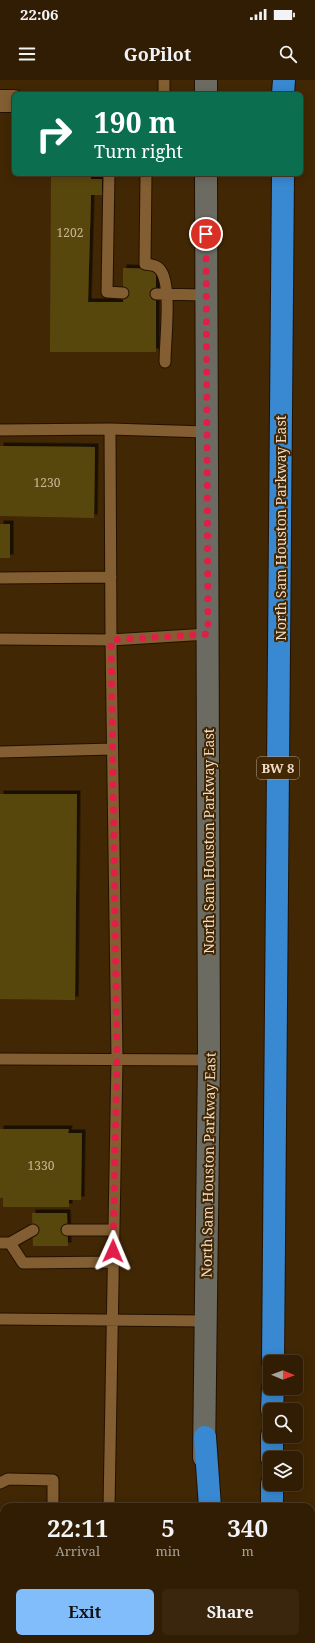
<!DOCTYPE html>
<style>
:root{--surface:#311d03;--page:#39260d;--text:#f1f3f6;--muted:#a8a29a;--line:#4c3b25;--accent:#80bdfa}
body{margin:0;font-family:"Noto Serif",serif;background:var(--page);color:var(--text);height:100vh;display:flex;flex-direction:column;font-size:15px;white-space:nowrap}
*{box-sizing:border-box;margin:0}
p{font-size:13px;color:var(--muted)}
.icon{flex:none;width:22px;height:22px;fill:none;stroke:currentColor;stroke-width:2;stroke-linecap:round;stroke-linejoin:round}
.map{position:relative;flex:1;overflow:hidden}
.side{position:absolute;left:0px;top:1423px;width:315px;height:140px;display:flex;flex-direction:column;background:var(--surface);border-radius:12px 12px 0 0;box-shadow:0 2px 10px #0003,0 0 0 1px var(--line)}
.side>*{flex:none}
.hud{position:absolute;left:12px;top:12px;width:291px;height:84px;border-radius:6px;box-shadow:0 2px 10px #0003,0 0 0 1px var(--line);background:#0b6e4f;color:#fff;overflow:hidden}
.needle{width:26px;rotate:91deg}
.buttons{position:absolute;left:263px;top:1275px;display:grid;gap:8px}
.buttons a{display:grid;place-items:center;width:40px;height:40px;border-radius:6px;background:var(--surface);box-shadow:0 2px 10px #0003,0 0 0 1px var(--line);font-size:20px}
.pin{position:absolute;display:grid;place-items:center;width:34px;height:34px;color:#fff;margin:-17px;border:2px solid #fff;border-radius:50%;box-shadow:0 1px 4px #0007}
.me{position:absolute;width:44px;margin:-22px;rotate:1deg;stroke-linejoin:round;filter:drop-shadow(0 0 3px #0008)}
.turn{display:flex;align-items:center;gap:14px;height:84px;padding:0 16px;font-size:18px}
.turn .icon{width:52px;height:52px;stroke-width:2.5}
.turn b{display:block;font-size:28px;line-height:34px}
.eta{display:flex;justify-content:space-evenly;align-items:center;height:68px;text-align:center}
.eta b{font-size:24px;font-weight:700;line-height:28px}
.cta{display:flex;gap:8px;margin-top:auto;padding:8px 16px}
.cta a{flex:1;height:46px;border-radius:6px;background:var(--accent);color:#111;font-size:16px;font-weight:700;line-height:46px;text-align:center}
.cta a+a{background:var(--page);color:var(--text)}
.status{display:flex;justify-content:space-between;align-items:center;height:28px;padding:0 20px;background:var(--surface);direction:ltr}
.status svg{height:11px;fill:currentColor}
header{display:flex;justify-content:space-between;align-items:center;height:52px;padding:0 16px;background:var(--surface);font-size:18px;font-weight:700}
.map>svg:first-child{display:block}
.building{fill:#59470e;filter:url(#shadow)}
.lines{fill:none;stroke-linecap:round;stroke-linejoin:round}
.service-casing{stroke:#231100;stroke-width:13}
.minor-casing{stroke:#231100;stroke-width:24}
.secondary-casing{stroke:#231100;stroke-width:24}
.motorway-casing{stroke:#231100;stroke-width:24}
.service{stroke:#825e32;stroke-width:11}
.minor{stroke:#825e32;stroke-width:22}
.secondary{stroke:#6c6b62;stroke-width:22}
.motorway{stroke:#3888d2;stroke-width:22}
.route{stroke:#e11d48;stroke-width:7;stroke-dasharray:0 12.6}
.labels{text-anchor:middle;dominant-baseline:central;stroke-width:4;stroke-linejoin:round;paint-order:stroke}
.number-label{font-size:12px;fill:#cab596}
.shield{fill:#412704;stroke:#bba48a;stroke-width:1}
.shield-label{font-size:13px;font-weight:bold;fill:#efdac4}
.street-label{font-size:14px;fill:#efdac4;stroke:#412704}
</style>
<div class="status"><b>22:06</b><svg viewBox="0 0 49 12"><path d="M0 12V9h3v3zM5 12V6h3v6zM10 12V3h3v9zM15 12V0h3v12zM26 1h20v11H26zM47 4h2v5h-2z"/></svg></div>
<header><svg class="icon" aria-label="menu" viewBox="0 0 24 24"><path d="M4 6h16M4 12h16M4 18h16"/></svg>GoPilot<svg class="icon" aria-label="search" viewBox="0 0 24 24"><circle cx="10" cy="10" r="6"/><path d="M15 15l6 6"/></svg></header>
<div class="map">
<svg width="315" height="1563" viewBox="0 0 315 1563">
<defs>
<filter id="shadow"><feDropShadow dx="3.5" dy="-3.5" stdDeviation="0" flood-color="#0009"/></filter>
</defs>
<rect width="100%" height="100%" fill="#412704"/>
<!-- building -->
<path class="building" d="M 51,94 L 91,94 L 91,99 L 102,99 L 102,115 L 91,115 L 88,222 L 123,222 L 123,188 L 156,189 L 156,272 L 50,272 Z
M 0,366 L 95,367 L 94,438 L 0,436 Z
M 0,444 L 10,444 L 10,478 L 0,478 Z
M 0,714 L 77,714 L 75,920 L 0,919 Z
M 0,1049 L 69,1049 L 68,1053 L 82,1053 L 81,1120 L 69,1120 L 69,1127 L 3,1127 L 3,1118 L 0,1118 Z
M 32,1133 L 67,1133 L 68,1166 L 33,1166 Z"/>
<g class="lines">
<defs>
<path id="service" d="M 164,14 L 164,0
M 109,94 L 107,212 L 123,213
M 146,94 L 145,184 C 152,185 157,185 161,191 C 172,207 165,261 165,282
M 156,214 L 206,215
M 0,350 L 110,349 L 206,352
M 0,498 L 111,497
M 0,559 L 111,560 L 208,554
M 0,672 L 112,669
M 0,979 L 209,980
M 67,1150 L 113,1150
M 0,1163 L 10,1163 L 23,1183 L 113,1182
M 10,1163 L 33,1150
M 0,1239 L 206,1241
M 0,1403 L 8,1399 L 53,1400 L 53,1427
M 109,1427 L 117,979 L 111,560 L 110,349
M 52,1563 L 52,1559
M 108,1563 L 108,1559"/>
<path id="minor" d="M 0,21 L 14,21"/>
<path id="secondary" d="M 206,0 L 206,14
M 204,1377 L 209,980 L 206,94
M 202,1563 L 202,1559"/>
<path id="motorway" d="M 283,14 L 284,0
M 273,1282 L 283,94
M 272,1330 L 273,1308
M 205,1357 L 210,1427
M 272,1378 L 272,1356
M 272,1427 L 272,1404
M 220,1559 L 221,1563
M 270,1563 L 271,1559"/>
</defs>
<!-- service casing -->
<use href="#service" class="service-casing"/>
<!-- minor casing -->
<use href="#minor" class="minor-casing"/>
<!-- secondary casing -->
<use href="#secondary" class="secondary-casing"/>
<!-- motorway casing -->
<use href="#motorway" class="motorway-casing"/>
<!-- service -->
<use href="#service" class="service"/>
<!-- minor -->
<use href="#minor" class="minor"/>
<!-- secondary -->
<use href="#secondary" class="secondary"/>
<!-- motorway -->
<use href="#motorway" class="motorway"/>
</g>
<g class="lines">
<!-- route -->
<path class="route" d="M 113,1171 L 117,979 L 111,560 L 208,554 L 206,154"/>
</g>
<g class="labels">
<!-- number labels -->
<g class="number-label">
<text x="70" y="152">1202</text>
<text x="47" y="402">1230</text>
<text x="41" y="1085">1330</text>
</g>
<!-- shield labels -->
<rect class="shield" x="257" y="677" width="42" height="22" rx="3"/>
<g class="shield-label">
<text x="278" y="688">BW 8</text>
</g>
<!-- street labels -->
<g class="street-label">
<text transform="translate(280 448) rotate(-90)">North Sam Houston Parkway East</text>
<text transform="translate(208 761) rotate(-90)">North Sam Houston Parkway East</text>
<text transform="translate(208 1085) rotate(-89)">North Sam Houston Parkway East</text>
</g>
</g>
</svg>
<div class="buttons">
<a><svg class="needle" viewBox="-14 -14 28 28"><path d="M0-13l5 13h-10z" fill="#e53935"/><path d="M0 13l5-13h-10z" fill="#a8a29a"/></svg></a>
<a><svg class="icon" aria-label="search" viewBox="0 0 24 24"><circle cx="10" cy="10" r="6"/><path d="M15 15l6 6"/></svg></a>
<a><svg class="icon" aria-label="layers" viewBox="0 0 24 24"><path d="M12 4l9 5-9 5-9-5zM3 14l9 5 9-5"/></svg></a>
</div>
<div class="pin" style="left:206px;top:154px;background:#d93025"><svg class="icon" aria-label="arrive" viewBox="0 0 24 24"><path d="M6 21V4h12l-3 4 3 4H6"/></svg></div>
<svg class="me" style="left:113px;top:1171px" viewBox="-20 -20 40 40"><path d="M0-17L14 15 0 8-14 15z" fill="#e11d48" stroke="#fff" stroke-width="4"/></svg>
<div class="hud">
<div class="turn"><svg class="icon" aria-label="right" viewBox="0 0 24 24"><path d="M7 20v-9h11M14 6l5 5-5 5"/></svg><div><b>190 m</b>Turn right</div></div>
</div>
<section class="side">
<div class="eta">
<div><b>22:11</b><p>Arrival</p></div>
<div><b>5</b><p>min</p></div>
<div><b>340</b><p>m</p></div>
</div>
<div class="cta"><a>Exit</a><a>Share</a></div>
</section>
</div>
